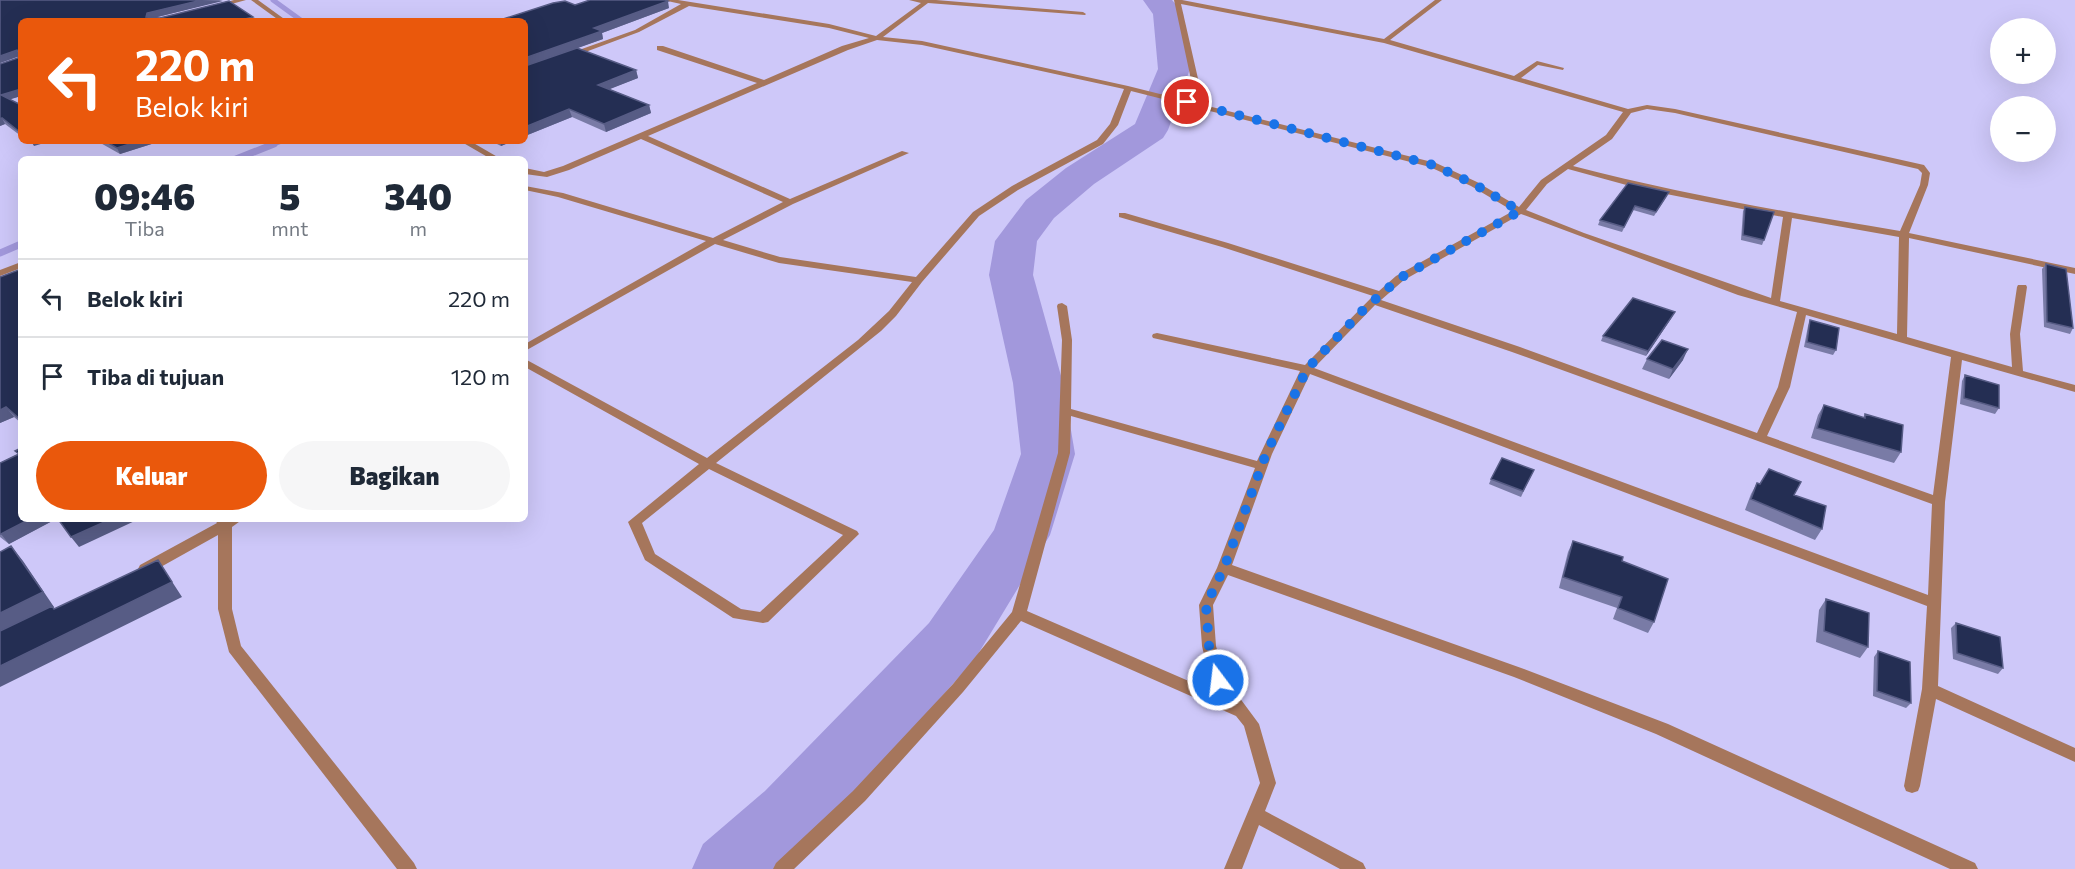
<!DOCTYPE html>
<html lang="id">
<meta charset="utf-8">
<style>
:root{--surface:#fff;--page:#f6f6f7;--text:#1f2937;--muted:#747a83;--line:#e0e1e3;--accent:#ea580c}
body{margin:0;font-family:Commissioner,sans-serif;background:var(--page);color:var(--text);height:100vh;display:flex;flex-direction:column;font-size:22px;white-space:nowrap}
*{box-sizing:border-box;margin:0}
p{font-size:20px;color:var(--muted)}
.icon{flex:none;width:33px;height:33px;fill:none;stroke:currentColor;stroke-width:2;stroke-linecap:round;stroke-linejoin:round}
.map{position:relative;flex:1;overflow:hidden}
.drawer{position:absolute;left:18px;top:156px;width:510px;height:366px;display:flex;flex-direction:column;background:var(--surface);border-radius:9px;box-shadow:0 6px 24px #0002}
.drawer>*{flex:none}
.top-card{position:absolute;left:18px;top:18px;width:510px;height:126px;border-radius:9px;box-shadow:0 6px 24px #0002;background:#ea580c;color:#fff;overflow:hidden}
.tools{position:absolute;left:1990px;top:18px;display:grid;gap:12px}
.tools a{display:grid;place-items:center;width:66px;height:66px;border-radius:50%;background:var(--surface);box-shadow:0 6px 24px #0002;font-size:30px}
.pin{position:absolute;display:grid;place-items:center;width:51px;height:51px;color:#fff;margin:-26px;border:3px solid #fff;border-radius:50%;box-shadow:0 2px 6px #0007}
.me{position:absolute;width:66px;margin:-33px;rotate:345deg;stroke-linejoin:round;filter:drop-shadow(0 0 4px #0008)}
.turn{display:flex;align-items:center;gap:21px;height:126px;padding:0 18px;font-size:27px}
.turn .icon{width:78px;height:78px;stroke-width:2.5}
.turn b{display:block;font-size:42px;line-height:51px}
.eta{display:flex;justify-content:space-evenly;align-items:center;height:102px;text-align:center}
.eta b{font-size:36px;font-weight:800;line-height:42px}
.primary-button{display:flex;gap:12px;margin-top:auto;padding:12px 18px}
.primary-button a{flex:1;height:69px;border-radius:36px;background:var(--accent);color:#fff;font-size:24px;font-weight:800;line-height:69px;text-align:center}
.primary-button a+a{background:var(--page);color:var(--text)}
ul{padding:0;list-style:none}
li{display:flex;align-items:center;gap:18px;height:78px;padding:0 18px;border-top:2px solid var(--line)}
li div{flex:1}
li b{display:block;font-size:22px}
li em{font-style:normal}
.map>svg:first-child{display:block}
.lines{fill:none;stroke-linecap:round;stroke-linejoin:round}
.stream-far1{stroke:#a298dc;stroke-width:5}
.stream{stroke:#a298dc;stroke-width:7}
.river{fill:#a298dc;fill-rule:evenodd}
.street{fill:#a6765c;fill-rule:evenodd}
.wall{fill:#797ba6}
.shaded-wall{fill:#575c85}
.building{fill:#242e53;stroke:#575c85;stroke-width:1.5}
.route{stroke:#1a73e8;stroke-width:10;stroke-dasharray:0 18}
</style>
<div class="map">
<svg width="2075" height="869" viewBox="0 0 2075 869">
<rect width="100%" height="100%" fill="#cec8f9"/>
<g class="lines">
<!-- stream-far1 -->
<path class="stream-far1" d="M 273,0 L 302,21
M 271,145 L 282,141"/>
<!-- stream -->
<path class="stream" d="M 236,159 L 274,144
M 0,253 L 21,244"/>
<!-- river -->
<path class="river" d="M 1143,0 L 1172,0 L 1183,13 L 1190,69 L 1168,130 L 1163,138 L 1094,184 L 1054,218 L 1037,241 L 1033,275 L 1063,383 L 1075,454 L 1050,535 L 975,659 L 817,837 L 784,869 L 692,869 L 703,844 L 765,791 L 929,623 L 994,530 L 1021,454 L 1013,383 L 989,275 L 995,241 L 1026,200 L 1066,168 L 1135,124 L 1158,69 L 1153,14 Z"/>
<!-- street -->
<path class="street" d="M 234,0 L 246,0 L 217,8 L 214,6 Z
M 251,0 L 258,0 L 287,21 L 280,21 Z
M 663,0 L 678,0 L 829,24 L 876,36 L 921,3 L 909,0 L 936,0 L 1083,12 L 1086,14 L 1085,15 L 928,3 L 883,37 L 922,41 L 1128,86 L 1196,103 L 1174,0 L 1182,0 L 1384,39 L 1435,0 L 1442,0 L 1390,40 L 1514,76 L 1537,61 L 1564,68 L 1563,70 L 1538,65 L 1521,78 L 1628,109 L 1647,105 L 1675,109 L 1924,165 L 1930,173 L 1928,185 L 1909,233 L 2075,268 L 2075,274 L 1909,238 L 1907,337 L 2012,367 L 2010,334 L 2017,287 L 2018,285 L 2026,285 L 2027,287 L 2020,334 L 2023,371 L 2075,385 L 2075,392 L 1962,360 L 1945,502 L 1938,686 L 2075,748 L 2075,762 L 1936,699 L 1920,786 L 1918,791 L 1912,793 L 1906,791 L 1904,786 L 1922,689 L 1927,606 L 1310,374 L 1272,454 L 1232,565 L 1524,669 L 1668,724 L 1975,863 L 1978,869 L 1950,869 L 1656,734 L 1514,677 L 1228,575 L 1213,605 L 1216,646 L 1225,678 L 1259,724 L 1276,783 L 1265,811 L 1363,863 L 1366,869 L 1340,869 L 1259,825 L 1242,869 L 1224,869 L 1260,783 L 1244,726 L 1236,716 L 1021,621 L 963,692 L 865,801 L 794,869 L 773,869 L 776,863 L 853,791 L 953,684 L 1012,612 L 1058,453 L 1062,340 L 1057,306 L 1058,304 L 1062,303 L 1067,306 L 1072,340 L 1071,409 L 1257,461 L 1300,371 L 1153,338 L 1152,336 L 1153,334 L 1157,333 L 1305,365 L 1373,296 L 1222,247 L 1119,217 L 1119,213 L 1125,213 L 1228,243 L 1379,291 L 1396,276 L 1513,211 L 1471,186 L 1430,167 L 1131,91 L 1118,125 L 1103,144 L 1018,190 L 979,216 L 922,282 L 896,316 L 881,331 L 716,463 L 857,531 L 859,534 L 768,622 L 763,623 L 733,618 L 645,560 L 628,522 L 699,464 L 525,367 L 525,359 L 707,458 L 858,340 L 889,311 L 912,282 L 779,263 L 715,244 L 525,351 L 525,344 L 706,241 L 558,197 L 525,190 L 525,186 L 563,193 L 713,238 L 783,202 L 641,139 L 569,170 L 547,177 L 525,174 L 525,168 L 544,172 L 563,166 L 757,83 L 657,50 L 657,46 L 663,46 L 764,80 L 842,46 L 869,38 L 829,28 L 689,6 L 639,32 L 572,57 L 565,55 L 635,30 L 681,4 ZM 1181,4 L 1384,43 L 1623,112 L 1606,135 L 1541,180 L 1519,207 L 1477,182 L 1436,163 L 1204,105 ZM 877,40 L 922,45 L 1124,89 L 1110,124 L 1097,140 L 1012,186 L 973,212 L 916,277 L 780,257 L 723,240 L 793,204 L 909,153 L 902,151 L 790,199 L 648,136 L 848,50 ZM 1647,109 L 1675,113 L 1918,169 L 1922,173 L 1920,185 L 1900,231 C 1791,213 1681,194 1573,166 L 1612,139 L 1631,113 ZM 1568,169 L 1641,189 L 1783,217 L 1771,298 L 1584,233 L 1526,210 L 1547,184 ZM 1521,214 L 1738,295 L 1797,312 L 1778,387 L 1757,433 L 1520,347 L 1381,300 L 1404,280 ZM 1792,218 L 1899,237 L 1897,334 L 1780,301 ZM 1375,305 L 1512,352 L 1932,504 L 1928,595 L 1314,368 ZM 1806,315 L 1951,357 L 1933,495 L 1767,436 L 1790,387 ZM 1071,416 L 1255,468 L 1217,568 L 1199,605 L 1202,646 L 1210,680 L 1221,695 L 1027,611 L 1070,453 ZM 709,469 L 843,535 L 760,612 L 741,609 L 655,554 L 642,523 Z
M 460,141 L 470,141 L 501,159 L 491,159 Z
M 21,262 L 21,268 L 0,276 L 0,270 Z
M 214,519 L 243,519 L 232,527 L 232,609 L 241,646 L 414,863 L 417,869 L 397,869 L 229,652 L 218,609 L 218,535 L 150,573 L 140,573 L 138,569 L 140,565 L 217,523 Z"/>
</g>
<!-- wall -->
<path class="wall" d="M 0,0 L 223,0 L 154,18 L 253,17 L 21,21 L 21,96 L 10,99 L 21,105 L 21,136 L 5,124 L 0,126 L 19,56 L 0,63 Z
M 575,5 L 669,8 L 602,33 L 603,39 L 577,48 L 636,70 L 638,78 L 609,89 L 649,105 L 651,113 L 606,132 L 572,117 L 525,136 Z
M 97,141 L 161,141 L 120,154 Z
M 491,141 L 513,141 L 501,146 Z
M 1628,183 L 1667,196 L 1654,216 L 1633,210 L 1622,232 L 1598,225 L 1600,220 Z
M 1745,207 L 1764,240 L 1762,245 L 1741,240 L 1743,211 Z
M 2046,264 L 2073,328 L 2070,334 L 2044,327 L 2042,269 Z
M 21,269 L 21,423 L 14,417 L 0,423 Z
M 1672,317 L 1646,356 L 1601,341 L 1603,336 Z
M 1810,320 L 1836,350 L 1833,355 L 1804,347 L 1808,326 Z
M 1647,359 L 1683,360 L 1669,379 L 1642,369 Z
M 1965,375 L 1999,408 L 1995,414 L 1960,404 L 1962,381 Z
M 1824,405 L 1863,418 L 1865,414 L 1901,452 L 1894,463 L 1811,438 L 1818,415 Z
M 21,448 L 21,519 L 56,519 L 9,544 L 0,537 L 0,463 L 18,454 L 15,451 Z
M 1534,470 L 1521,497 L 1489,484 L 1491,479 Z
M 1757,483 L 1794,495 L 1822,529 L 1815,540 L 1745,510 L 1751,494 Z
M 1573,541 L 1622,561 L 1654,622 L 1648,633 L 1613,619 L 1617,608 L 1559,588 L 1568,552 Z
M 1826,599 L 1868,647 L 1860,658 L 1816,642 L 1819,610 Z
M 1956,623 L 2003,668 L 1998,674 L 1953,659 L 1951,628 Z
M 1878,651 L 1911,703 L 1906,708 L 1873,696 L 1874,657 Z"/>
<!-- shaded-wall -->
<path class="shaded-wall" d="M 202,0 L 223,1 L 149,19 L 146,17 L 147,13 Z
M 668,1 L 669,8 L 602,33 L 603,39 L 525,67 L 525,58 L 594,28 Z
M 253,17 L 255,21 L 237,21 Z
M 17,50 L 20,56 L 0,63 L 0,56 Z
M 636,70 L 638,78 L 600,93 L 598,85 Z
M 21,89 L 21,96 L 5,101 L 1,95 Z
M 649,105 L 651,113 L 606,132 L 604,124 Z
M 569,109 L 572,117 L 525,136 L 525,127 Z
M 2,118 L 5,124 L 0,126 L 0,119 Z
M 31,141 L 51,141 L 34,146 Z
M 139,141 L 161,141 L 120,154 L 117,148 Z
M 500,141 L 513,141 L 501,146 Z
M 1675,312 L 1672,317 L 1646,356 L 1648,351 Z
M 1688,349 L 1683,360 L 1669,379 L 1673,369 Z
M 6,407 L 14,417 L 0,423 L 0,410 Z
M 30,519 L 56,519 L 9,544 L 1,534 Z
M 111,519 L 139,519 L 79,547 L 71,537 Z
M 11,546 L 23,561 L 54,607 L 0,633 L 0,613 Z
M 158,560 L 182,597 L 0,687 L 0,666 Z"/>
<!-- building -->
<path class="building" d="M 0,0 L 202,0 L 147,13 L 146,17 L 160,18 L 229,1 L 253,17 L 237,21 L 21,21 L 21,89 L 1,95 L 21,105 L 21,133 L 2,118 L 0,119 L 0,64 L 18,58 L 20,52 L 17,50 L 0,56 Z
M 590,0 L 665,0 L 668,1 L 594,28 L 602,31 L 525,58 L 525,21 L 497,21 L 553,3 L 565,1 L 575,5 Z
M 577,48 L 636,70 L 598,85 L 649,105 L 604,124 L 569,109 L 525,127 L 525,66 Z
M 105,141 L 139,141 L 117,148 Z
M 1628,183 L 1669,192 L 1656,212 L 1635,206 L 1624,227 L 1600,220 Z
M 1745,207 L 1774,212 L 1764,240 L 1743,235 Z
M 2046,264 L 2066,269 L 2073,328 L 2047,322 Z
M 21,269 L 21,420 L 6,407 L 0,410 L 0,277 Z
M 1633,298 L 1675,312 L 1648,351 L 1603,336 Z
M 1810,320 L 1839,328 L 1836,350 L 1807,342 Z
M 1662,340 L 1688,349 L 1673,369 L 1647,359 Z
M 1965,375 L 1999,385 L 1999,408 L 1964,398 Z
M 1824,405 L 1865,418 L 1865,414 L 1903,425 L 1901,452 L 1817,428 Z
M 21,448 L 21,519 L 30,519 L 1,534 L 0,534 L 0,463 L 19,454 L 15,451 Z
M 1502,458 L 1534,470 L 1523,491 L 1491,479 Z
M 1769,469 L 1801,482 L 1794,495 L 1826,506 L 1822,529 L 1751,499 L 1757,483 L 1760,484 Z
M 58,519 L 111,519 L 71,537 Z
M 1573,541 L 1623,557 L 1622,561 L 1668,579 L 1654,622 L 1618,608 L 1622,597 L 1563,577 Z
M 11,546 L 43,592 L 0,613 L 0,552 Z
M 158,560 L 172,582 L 0,666 L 0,631 L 52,606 L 54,609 Z
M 1826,599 L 1869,613 L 1868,647 L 1824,631 Z
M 1956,623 L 2000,637 L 2003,668 L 1957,653 Z
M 1878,651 L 1910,662 L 1911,703 L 1877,691 Z"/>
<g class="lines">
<!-- route -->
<path class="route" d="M 1187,102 L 1433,165 L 1474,184 L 1520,211 L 1400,278 L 1364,309 L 1307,369 L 1266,454 L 1224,568 L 1206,605 L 1209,646 L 1218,680"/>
</g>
</svg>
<div class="tools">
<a>+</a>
<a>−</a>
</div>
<div class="pin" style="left:1187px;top:102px;background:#d93025"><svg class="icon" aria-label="arrive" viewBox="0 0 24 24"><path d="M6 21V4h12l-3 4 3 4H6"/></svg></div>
<svg class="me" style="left:1218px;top:680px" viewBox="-20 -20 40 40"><circle r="17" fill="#1a73e8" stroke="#fff" stroke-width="3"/><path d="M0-11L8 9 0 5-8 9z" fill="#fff"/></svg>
<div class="top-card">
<div class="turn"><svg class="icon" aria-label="left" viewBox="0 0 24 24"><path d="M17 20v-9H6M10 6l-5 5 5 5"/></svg><div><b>220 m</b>Belok kiri</div></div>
</div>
<section class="drawer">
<div class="eta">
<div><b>09:46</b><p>Tiba</p></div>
<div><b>5</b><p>mnt</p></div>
<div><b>340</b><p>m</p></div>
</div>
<ul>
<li><svg class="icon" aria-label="left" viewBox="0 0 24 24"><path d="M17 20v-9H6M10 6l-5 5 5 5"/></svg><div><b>Belok kiri</b></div><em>220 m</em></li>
<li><svg class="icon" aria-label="arrive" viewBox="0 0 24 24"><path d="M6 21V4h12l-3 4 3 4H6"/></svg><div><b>Tiba di tujuan</b></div><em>120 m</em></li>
</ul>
<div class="primary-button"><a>Keluar</a><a>Bagikan</a></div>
</section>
</div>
